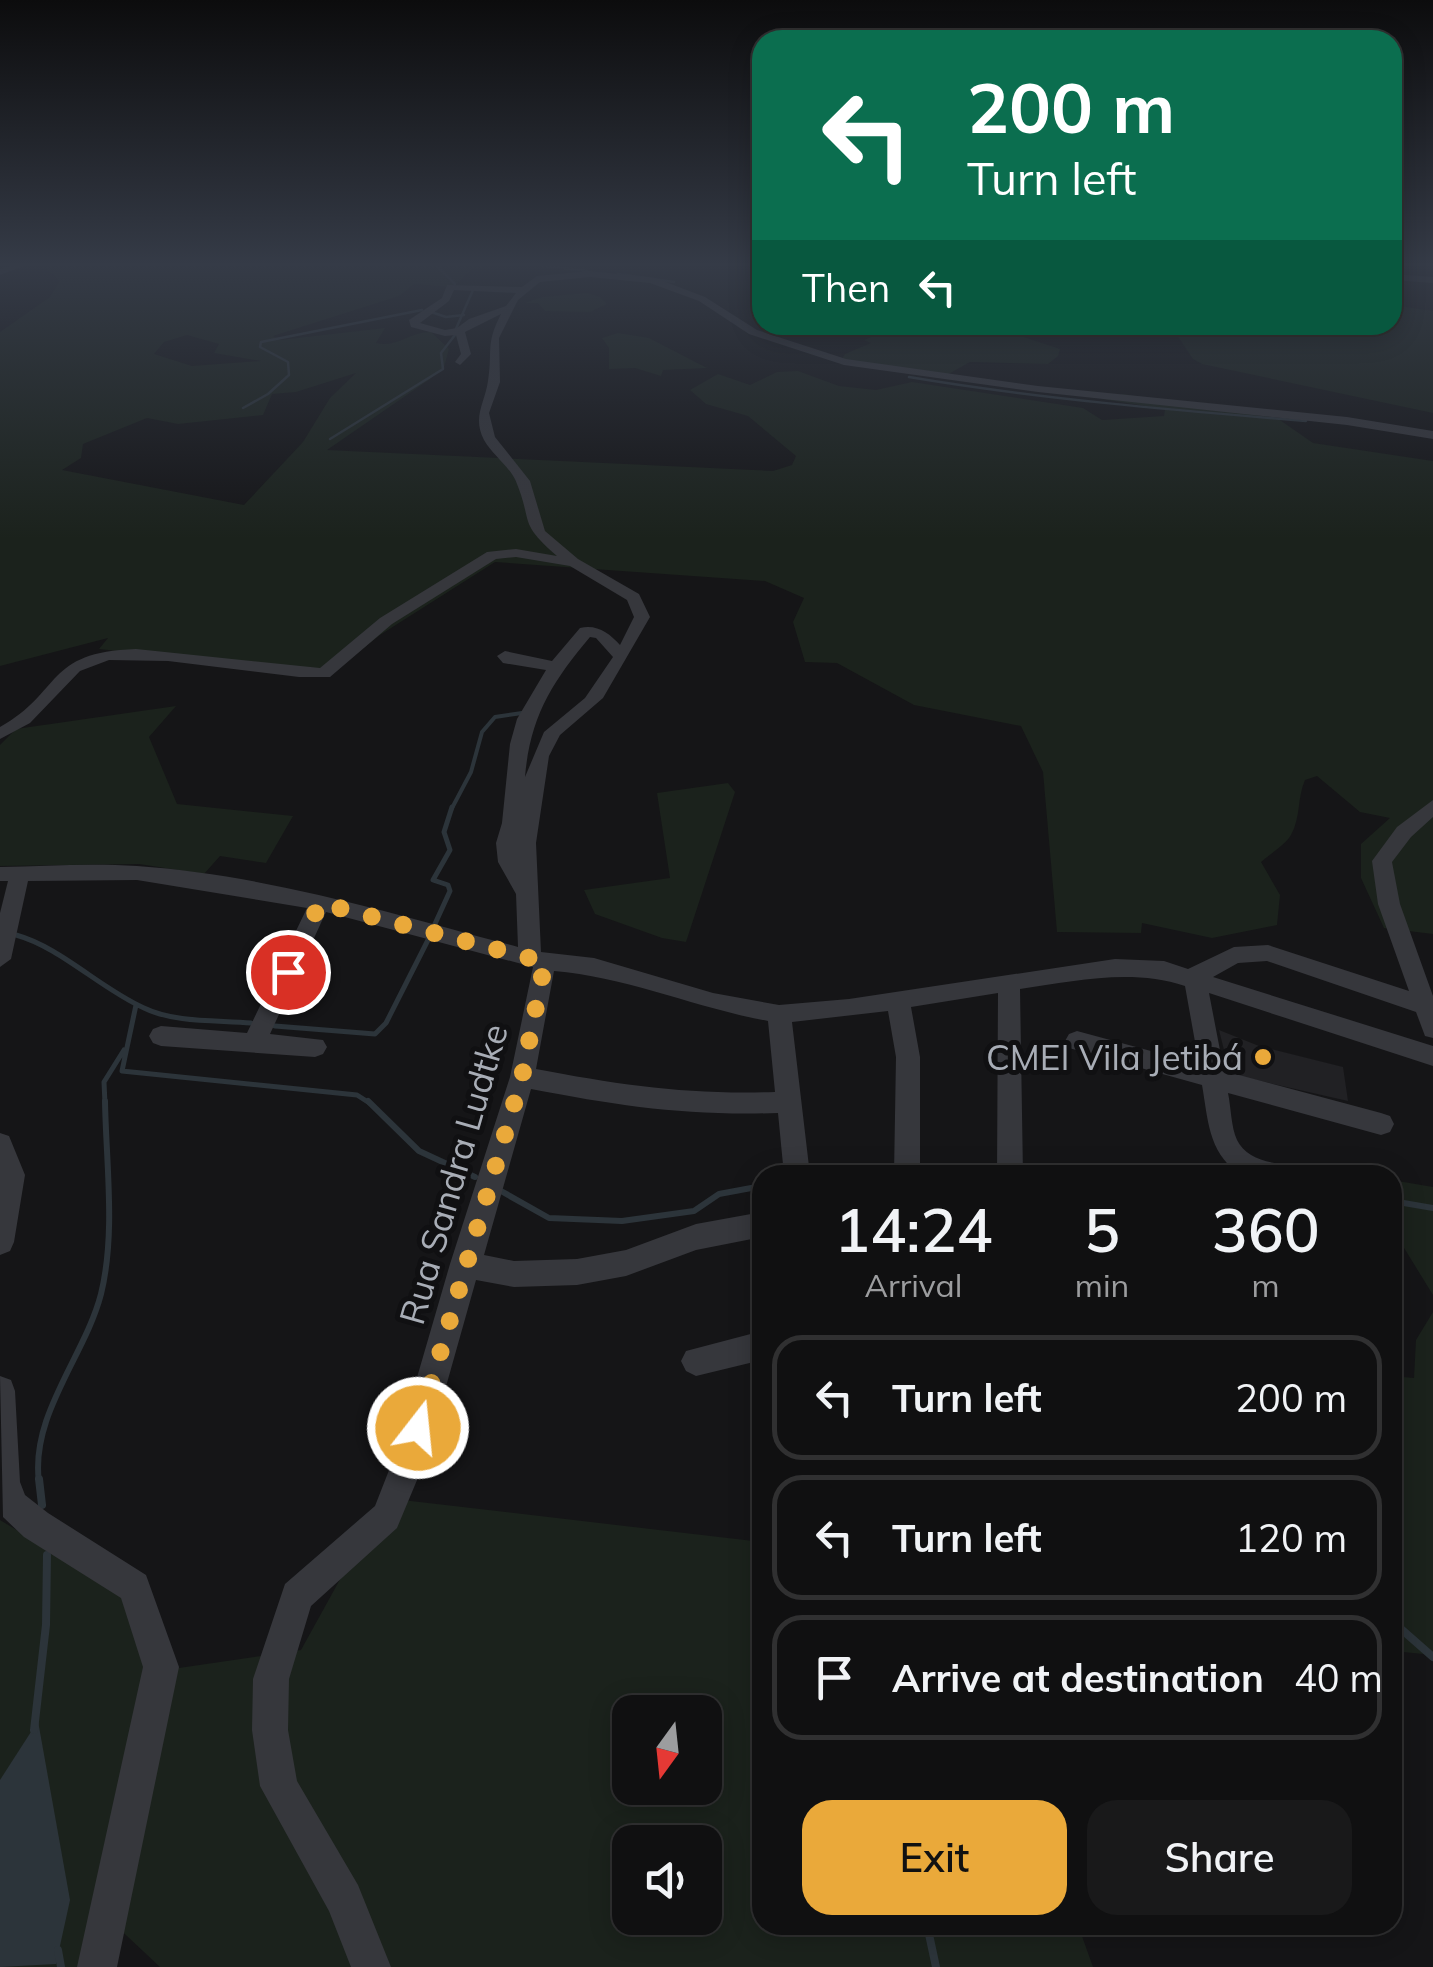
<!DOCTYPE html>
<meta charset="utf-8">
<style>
:root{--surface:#101011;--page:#19191a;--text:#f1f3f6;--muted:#9c9d9f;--line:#303031;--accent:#eaa93a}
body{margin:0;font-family:Mulish,sans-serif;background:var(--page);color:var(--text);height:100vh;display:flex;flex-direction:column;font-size:38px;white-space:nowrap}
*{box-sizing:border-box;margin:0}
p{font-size:32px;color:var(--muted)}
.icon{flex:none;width:55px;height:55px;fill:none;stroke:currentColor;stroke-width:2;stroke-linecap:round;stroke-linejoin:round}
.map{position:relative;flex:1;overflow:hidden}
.panel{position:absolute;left:752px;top:1165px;width:650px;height:770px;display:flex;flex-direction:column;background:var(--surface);border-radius:30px;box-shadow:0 5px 25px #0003,0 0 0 2px var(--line)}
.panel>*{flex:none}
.top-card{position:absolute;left:752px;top:30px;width:650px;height:305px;border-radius:30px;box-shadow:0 5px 25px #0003,0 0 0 2px var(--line);background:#0b6e4f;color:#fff;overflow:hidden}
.needle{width:65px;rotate:195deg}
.controls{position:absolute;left:612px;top:1695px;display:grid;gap:20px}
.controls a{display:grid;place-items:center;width:110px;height:110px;border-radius:20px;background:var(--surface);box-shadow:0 5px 25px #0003,0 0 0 2px var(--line);font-size:50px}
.pin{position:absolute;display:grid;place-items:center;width:85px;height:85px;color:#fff;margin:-42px;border:5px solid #fff;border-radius:50%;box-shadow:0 2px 10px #0007}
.me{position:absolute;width:110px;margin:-55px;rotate:16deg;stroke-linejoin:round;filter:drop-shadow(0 0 8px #0008)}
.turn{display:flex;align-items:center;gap:35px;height:210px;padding:0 50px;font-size:45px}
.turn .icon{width:130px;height:130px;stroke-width:2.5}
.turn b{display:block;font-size:70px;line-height:85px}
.then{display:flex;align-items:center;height:95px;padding:0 50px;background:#0003;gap:20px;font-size:38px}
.eta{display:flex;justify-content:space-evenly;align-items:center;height:170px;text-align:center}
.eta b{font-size:60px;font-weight:600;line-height:70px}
.cta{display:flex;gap:20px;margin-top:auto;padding:20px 50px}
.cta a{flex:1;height:115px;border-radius:30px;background:var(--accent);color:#111;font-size:40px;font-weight:600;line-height:115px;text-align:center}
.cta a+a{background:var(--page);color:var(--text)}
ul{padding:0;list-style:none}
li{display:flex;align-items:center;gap:30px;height:125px;margin:0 20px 15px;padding:0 30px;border:5px solid var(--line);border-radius:30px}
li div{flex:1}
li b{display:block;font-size:38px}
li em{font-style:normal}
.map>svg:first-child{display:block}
.built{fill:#212124}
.green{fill:#1b221c;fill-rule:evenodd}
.water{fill:#2c343a}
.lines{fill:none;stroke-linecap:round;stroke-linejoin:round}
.stream-far4{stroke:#2c343a;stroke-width:2.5}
.stream-far3{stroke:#2c343a;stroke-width:4}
.stream-far2{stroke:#2c343a;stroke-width:5}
.stream-far1{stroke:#2c343a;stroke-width:6}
.stream{stroke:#2c343a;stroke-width:8}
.minor{fill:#36373c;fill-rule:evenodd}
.route{stroke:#eaa93a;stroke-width:18;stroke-dasharray:0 32.4}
.poi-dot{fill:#eaa93a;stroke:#101012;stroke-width:4}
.labels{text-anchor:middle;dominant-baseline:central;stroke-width:10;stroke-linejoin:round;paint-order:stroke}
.poi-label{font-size:35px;fill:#a8adb6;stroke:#101012;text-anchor:end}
.street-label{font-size:35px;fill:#a8adb6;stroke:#101012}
</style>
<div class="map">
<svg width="1433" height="1967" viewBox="0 0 1433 1967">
<rect width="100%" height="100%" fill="#151517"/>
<!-- built -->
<path class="built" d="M 1219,1030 L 1259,1046 L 1343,1067 L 1348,1101 L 1230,1074 Z"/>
<!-- green -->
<path class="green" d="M 41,264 L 505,264 L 472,269 L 453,287 L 414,284 L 399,296 L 273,336 L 280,340 L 385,328 L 376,343 C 398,348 409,332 431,332 L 449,349 L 444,367 L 430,379 L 327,450 L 773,471 L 792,465 L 796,456 L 748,416 L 706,404 L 690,390 L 718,374 L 750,385 L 777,372 L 798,371 L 839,386 L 876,390 L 912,382 L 1083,408 L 1102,420 L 1164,416 L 1165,409 L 1102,399 L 1123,394 L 1277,418 L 1313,443 L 1433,461 L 1433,934 L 1384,928 L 1361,878 L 1361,844 L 1390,818 L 1360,812 L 1317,776 L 1305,780 C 1297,798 1301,817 1291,835 C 1285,845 1270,854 1261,862 L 1280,895 L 1277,925 L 1212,938 L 1142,923 L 1141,933 L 1057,932 L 1043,772 L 1021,726 L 914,705 L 837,663 L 805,662 L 793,622 L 804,598 L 765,581 L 495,562 L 380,635 L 329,675 L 99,649 L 108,638 L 0,666 L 0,332 L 50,297 L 60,281 ZM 187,335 L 219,344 L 214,353 L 261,361 L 192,366 L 154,354 L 164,342 ZM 356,373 L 330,398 L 303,442 L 244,505 L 62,470 L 81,458 L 83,444 L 147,418 L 178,424 L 263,415 L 272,394 L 296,392 Z
M 587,293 L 600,297 L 607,304 L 590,312 L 545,311 L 538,303 L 525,303 L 542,297 Z
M 1393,305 L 1433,311 L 1433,413 L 1202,364 L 1193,359 L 1173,329 L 1130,325 L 1392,325 Z
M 901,325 L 997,325 L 1005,331 L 1060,349 L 1058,356 L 1048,364 L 970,362 L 943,377 L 840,362 L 845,354 L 871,343 L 864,340 Z
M 618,333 L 649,338 L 707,368 L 663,370 L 661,376 L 635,368 L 609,369 L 609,348 L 602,338 Z
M 176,706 L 149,737 L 177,804 L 293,816 L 266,863 L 220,856 L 204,874 L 139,864 L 0,866 L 0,745 L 16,729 Z
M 728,783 L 735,792 L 686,942 L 662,938 L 595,914 L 584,890 L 670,878 L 657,793 Z
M 1392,1180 L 1433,1187 L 1433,1295 L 1393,1230 Z
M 1433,1312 L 1433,1655 L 1393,1651 L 1392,1376 L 1414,1378 L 1416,1340 Z
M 385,1498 L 762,1542 L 762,1925 L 1078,1925 L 1093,1967 L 160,1967 L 111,1921 L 98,1967 L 0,1967 L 0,1520 L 53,1552 L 134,1587 L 172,1669 L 301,1650 ZM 630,1712 L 705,1712 L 705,1788 L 630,1788 ZM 630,1842 L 705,1842 L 705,1918 L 630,1918 Z"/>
<!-- water -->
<path class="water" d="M 38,1721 L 70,1900 L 56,1964 L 0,1967 L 0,1780 Z"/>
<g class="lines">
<!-- stream-far4 -->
<path class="stream-far4" d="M 435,264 L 455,284
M 531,264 L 587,271
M 618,274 L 674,282
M 428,311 L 446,317 L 464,315
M 455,331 L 473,290
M 909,377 C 1040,399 1173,410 1306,421
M 243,408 L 268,394 L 289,375 L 288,362 L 260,347 L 261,342 L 422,310
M 330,439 L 443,369 L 441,353 L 455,335"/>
<!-- stream-far3 -->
<path class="stream-far3" d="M 451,810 L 471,772 L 482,732 L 495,717 L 522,713"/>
<!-- stream-far2 -->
<path class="stream-far2" d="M 434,926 L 450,891 L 448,885 L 433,880 L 450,850 L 444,832 L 452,807
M 16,935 C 60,947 101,989 144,1008 C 175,1023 217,1020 251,1023
M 136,1005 L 122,1071 L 357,1095 L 371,1104
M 275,1026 L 375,1034 L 386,1023 L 428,940
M 105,1104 L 104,1082 L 124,1050"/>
<!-- stream-far1 -->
<path class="stream-far1" d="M 368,1101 L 419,1151 L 475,1177
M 501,1191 L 549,1218 L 622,1221 L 694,1211 L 719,1194 L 762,1186
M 1392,1201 L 1433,1208
M 39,1482 C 30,1415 85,1356 101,1294 C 116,1233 106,1163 105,1101"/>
<!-- stream -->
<path class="stream" d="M 39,1479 L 42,1505
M 1392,1621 L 1433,1657
M 34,1730 L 46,1625 L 47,1555
M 927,1925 L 936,1967
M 58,1950 L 61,1967"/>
<!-- minor -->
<path class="minor" d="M 16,264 L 29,264 L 0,275 L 0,269 Z
M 590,271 L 655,278 L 705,297 L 757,330 L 846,359 L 1038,386 L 1347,417 L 1433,431 L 1433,439 L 1347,425 L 1038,392 L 844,365 L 749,334 L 699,301 L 650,283 L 590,277 L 540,282 L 518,300 L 499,338 L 500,382 L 489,413 L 495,437 L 530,481 L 545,531 L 578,559 L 639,594 L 650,617 L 603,698 L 560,735 L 549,756 L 536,843 L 541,952 L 594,958 L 713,993 L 779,1005 L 849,999 L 1115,959 L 1164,961 L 1188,969 L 1234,947 L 1268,945 L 1409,991 L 1378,904 L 1372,861 L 1397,827 L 1433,800 L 1433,817 L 1411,837 L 1392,862 L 1400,904 L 1433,996 L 1433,1038 L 1425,1036 L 1416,1012 L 1267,961 L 1238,963 L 1213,977 L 1433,1046 L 1433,1066 L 1209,993 L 1224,1071 L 1381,1113 L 1390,1116 L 1394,1124 L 1390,1132 L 1381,1135 L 1228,1093 C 1231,1107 1231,1127 1237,1140 C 1253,1173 1313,1164 1342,1163 L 1351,1167 L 1355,1175 L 1238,1173 C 1208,1151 1208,1119 1202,1085 L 1069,1048 L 1065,1041 L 1069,1034 L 1077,1031 L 1199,1064 L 1185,986 C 1132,968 1074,981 1020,989 L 1023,1175 L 997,1175 L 998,993 L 911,1007 L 920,1057 L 920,1175 L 894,1174 L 896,1057 L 888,1011 L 792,1022 L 810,1175 L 784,1175 L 778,1113 C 686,1116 620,1106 531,1089 L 484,1255 L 514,1261 L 577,1259 L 626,1250 L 696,1224 L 762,1212 L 762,1237 L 696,1250 L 626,1276 L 577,1285 L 514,1287 L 476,1280 L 425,1461 L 397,1528 L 311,1606 L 289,1679 L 288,1730 L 297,1781 L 358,1885 L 391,1967 L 351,1967 L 329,1911 L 260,1786 L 252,1730 L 253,1679 L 285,1584 L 375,1506 L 393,1460 L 450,1264 L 510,1077 L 533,967 L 326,912 L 270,1034 L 323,1040 L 327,1047 L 323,1054 L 315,1057 L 161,1046 L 153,1043 L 149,1036 L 153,1029 L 161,1026 L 247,1033 L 307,908 L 137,880 L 28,881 L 11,959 L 0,967 L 0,913 L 8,881 L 0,881 L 0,867 C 45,866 92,863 137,866 C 267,875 394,914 518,947 L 516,894 L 498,862 L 496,843 L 502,823 L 510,744 L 517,719 L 546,670 L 503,663 L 497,656 L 505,651 L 552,661 L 580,628 C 597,624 609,633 620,645 L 634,617 L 627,600 L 570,566 L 516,557 L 496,559 L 392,624 L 330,677 L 299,677 L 168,661 L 109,660 L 80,671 L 30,723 L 0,739 L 0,727 C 63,692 44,652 136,649 L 320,668 L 380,618 L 487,552 L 516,549 L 557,556 C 518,522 533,524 517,484 C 511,467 493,456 484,440 C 472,417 485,403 488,381 C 493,350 485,345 501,314 L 465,332 L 471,354 L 460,365 L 455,362 L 461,354 L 456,335 L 445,336 L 411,327 L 409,320 L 442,298 L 447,285 L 522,287 L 537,276 ZM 454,290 L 516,293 L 506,306 L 469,319 L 457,328 L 445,330 L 420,323 L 449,301 ZM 590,637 L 596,638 L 613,657 L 585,698 L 544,732 L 525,777 C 530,717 552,682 590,637 ZM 554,971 C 627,977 696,1008 768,1021 L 775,1092 C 689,1095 620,1085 536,1069 Z
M 1392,274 L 1433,277 L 1433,283 L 1392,280 Z
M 0,1133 L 9,1136 L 25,1175 L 14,1242 L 10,1251 L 0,1255 Z
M 762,1331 L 762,1360 L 696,1376 L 686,1371 L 681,1361 L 686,1351 Z
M 0,1376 L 11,1380 L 15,1391 L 20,1482 L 25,1495 L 48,1513 L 146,1575 L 179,1667 L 117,1967 L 77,1967 L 143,1667 L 121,1598 L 24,1537 L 3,1517 Z"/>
</g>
<!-- sky -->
<linearGradient id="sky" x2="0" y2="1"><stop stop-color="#0c0c0d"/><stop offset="0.49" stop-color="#353b47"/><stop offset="1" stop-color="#353b47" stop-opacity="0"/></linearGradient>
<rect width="1433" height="539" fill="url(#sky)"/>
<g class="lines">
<!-- route -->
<path class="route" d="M 288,972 L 320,903 L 545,962 L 522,1077 L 418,1428"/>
</g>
<!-- markers -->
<circle class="poi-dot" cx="1263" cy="1057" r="10"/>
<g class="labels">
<!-- poi labels -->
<g class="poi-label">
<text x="1243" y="1057">CMEI Vila Jetibá</text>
</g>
<!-- street labels -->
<g class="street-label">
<text transform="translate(453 1174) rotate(-74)">Rua Sandra Ludtke</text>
</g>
</g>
</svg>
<div class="controls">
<a><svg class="needle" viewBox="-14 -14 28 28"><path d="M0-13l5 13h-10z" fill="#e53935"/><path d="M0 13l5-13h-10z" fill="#9c9d9f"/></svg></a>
<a><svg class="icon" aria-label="sound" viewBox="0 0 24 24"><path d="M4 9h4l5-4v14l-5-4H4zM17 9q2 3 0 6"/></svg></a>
</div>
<div class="pin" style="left:288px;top:972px;background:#d93025"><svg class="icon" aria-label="arrive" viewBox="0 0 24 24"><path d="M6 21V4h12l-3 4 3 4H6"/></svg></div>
<svg class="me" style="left:418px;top:1428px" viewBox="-20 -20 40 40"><circle r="17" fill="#eaa93a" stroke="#fff" stroke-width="3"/><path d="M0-11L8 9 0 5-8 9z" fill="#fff"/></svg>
<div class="top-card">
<div class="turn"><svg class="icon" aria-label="left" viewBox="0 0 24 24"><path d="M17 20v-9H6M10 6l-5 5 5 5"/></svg><div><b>200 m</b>Turn left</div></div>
<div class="then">Then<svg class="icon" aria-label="left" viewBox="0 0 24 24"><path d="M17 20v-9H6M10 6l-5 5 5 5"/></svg></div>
</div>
<section class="panel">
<div class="eta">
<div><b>14:24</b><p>Arrival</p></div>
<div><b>5</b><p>min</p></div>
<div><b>360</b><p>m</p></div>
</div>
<ul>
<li><svg class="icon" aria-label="left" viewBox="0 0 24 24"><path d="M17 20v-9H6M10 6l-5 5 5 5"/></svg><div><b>Turn left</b></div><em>200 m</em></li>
<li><svg class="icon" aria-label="left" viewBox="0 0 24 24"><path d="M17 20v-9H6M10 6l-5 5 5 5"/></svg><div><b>Turn left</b></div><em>120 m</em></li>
<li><svg class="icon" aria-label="arrive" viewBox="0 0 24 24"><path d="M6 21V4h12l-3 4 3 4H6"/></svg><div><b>Arrive at destination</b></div><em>40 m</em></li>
</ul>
<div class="cta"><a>Exit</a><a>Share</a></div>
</section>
</div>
